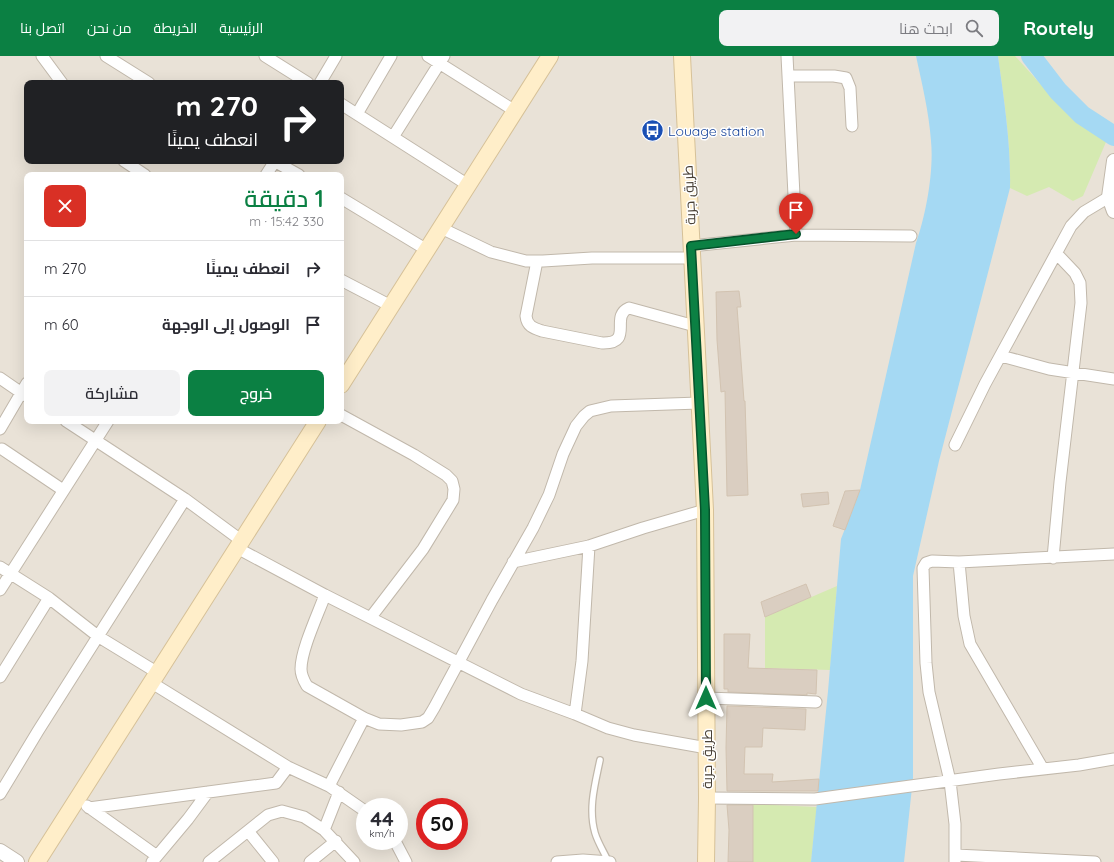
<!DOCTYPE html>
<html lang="ar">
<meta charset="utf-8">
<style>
:root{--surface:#fff;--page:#f2f2f3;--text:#2b2b33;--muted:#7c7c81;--line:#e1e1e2;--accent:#0b8043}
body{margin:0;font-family:Quicksand,Cairo,sans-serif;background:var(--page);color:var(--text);direction:rtl;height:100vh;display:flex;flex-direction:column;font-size:15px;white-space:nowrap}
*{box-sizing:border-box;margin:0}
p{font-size:13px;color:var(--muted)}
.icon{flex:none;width:22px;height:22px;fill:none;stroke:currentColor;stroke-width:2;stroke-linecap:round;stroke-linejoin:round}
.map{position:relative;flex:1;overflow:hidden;direction:ltr}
.details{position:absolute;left:24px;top:116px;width:320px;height:252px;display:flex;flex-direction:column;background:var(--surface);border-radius:8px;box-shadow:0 4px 16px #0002;direction:rtl}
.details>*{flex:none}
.hud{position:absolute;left:24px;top:24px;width:320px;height:84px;border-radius:8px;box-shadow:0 4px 16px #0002;direction:rtl;background:#202124;color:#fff;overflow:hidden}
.speed{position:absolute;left:356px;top:742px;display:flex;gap:8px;font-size:20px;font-weight:700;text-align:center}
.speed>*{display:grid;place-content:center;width:52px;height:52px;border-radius:50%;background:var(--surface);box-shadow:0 4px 16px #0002;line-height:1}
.speed small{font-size:10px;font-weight:400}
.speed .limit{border:6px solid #d22;background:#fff;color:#111}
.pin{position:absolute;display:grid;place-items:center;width:34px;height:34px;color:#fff;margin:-41px -17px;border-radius:50% 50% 50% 0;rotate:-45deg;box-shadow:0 0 4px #0007}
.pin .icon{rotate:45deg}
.me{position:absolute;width:44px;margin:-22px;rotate:0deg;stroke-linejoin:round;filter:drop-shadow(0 0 3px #0008)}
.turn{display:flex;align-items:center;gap:14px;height:84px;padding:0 20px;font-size:18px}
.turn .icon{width:52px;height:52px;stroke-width:2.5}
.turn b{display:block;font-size:28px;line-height:34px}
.round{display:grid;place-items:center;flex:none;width:42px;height:42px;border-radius:8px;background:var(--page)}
.summary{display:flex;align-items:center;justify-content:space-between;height:68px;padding:0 20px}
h1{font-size:24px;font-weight:600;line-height:30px;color:var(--accent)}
.primary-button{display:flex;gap:8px;margin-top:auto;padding:8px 20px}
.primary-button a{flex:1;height:46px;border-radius:8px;background:var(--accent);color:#fff;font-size:16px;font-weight:600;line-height:46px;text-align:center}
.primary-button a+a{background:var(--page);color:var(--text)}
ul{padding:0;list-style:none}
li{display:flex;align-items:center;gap:12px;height:56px;padding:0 20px;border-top:1px solid var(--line)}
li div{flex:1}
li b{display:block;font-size:15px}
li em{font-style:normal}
header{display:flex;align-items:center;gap:24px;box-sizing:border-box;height:56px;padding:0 20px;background:var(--accent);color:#fff}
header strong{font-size:19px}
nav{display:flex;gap:22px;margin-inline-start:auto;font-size:14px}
.search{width:280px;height:36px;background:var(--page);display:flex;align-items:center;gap:10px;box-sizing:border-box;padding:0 14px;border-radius:8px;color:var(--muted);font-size:15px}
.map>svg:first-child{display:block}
.residential{fill:#e9e2d7;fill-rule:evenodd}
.green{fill:#d5eab1}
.water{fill:#a5d9f3}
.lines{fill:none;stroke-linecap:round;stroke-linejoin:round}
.river{stroke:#a5d9f3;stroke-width:20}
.building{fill:#dacec1;stroke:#d2c3b1}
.service-casing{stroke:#c1b8ab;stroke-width:8}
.minor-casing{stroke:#c1b8ab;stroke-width:13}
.tertiary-casing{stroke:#c1b8ab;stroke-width:16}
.secondary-casing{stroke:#d6c198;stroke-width:18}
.service{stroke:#fff;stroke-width:5.5}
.minor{stroke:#fff;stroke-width:11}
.tertiary{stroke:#fff;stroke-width:14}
.secondary{stroke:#ffeec9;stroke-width:16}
.route-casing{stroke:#07532c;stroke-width:10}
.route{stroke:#0b8043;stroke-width:7}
.labels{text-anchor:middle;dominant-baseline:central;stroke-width:3;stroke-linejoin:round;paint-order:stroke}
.transit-label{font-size:14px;fill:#164399;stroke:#fff;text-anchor:start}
.street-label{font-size:14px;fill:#494137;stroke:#fff}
</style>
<header>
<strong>Routely</strong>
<div class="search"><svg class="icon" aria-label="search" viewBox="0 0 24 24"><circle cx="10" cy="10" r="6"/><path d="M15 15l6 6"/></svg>ابحث هنا</div>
<nav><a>الرئيسية</a><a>الخريطة</a><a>من نحن</a><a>اتصل بنا</a></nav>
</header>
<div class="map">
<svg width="1114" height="806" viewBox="0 0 1114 806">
<rect width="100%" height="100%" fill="#f5f1e9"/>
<!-- residential -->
<path class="residential" d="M 0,0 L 1114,0 L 1114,806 L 0,806 ZM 27,27 L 341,27 L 341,105 L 27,105 ZM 27,119 L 341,119 L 341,365 L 27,365 ZM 365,751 L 399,751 L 399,785 L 365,785 ZM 425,751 L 459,751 L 459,785 L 425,785 Z"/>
<!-- green -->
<path class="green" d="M 998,0 L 1015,0 L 1054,43 L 1075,64 L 1106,86 L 1083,140 L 1073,145 L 1049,131 L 1027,140 L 1010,132 C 1011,88 1004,44 998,0 Z
M 837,530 L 830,614 L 765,612 L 765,561 Z
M 753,748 L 817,751 L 811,806 L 753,806 Z"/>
<!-- water -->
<path class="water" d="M 916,0 L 998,0 C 1004,44 1011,88 1010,132 L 939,405 L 913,520 L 913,722 L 904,806 L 811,806 L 828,635 L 841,483 L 860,434 L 916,187 C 926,159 934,115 931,85 C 929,56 922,28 916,0 Z"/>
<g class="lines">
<!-- river -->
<path class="river" d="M 1031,0 L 1058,35 L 1082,59 L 1114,80"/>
</g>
<!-- building -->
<path class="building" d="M 739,235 L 741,251 L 737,251 L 744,345 L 745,345 L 748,439 L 727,440 L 725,335 L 721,336 L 717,284 L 716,236 Z
M 860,434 L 845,474 L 833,470 L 845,435 Z
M 828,436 L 829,448 L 803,451 L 801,438 Z
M 806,528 L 811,541 L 765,561 L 761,546 Z
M 724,578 L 750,578 L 748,612 L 817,614 L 816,638 L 807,637 L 807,639 L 728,636 L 728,633 L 724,633 Z
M 727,650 L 806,653 L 805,674 L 763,672 L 762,691 L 745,691 L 744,718 L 773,718 L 772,726 L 819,723 L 818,735 L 727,735 L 726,692 Z
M 727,749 L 753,749 L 753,806 L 728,806 L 729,774 Z"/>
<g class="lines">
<defs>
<path id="service" d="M 600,704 C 595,728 588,753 595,777 C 598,787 604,796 608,805"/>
<path id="minor" d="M 42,0 L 62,27
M 106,0 L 149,27
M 265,0 L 308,27
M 428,0 L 515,55
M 787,0 L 796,179
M 788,20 L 834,20 L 846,22 L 850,32 L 852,70
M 320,27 L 336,0
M 341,48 L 468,129
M 357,58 L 391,0
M 393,81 L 444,0
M 124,105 L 145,119
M 274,105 L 299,119
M 266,119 L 275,105
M 341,142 L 427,194
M 441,172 L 491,196 L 526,205 L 543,205 L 592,202 L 691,202
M 691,190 L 796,179 L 911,180
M 537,205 L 526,260 C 527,270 533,272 542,275 L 602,287 C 635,288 609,260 629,252 L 695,270
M 341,224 L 391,250
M 1001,300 L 1049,313 L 1114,323
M 0,322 L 26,340
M 341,359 L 414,399 L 446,419 L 452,425 L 454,433 L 453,444 L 423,493 L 371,561
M 66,365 L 185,443 L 242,485
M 0,373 L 27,327
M 955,389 L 985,328 L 1071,170 L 1084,156 L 1109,141
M 2,393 L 63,434
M 237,492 L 325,539 L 521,638 L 575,658 L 608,672 L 634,679 L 707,692
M 1053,502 L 1060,426 L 1081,247 L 1080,227 L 1075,217 L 1056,197
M 513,506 L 589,490 L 643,472 L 705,454
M 959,506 L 964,560 L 970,588 L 1043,713
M 0,511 L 49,542 L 99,581 L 158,617
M 0,534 L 108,365
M 325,539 C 318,558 301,594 301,613 C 301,620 304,625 307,630 L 364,662 L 379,668 L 401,669 L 422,666 L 428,662 L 434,652 L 492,544 L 533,472 L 549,439 L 563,398 L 576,370 L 584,360 L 590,355 L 611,350 L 699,347
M 0,621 L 49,542
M 152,627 L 288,711 L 329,730 L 365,755
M 706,642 L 816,646
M 575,658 L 582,605 L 589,490
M 329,730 L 364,662
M 0,738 L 38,675 L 185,443
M 707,742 L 815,743 L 999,718 L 1079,709 L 1114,703
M 87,750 L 157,800
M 89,752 L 276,727 L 288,711
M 324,774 L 339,736
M 248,775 L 273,806
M 395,785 L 406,806
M 956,799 L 1095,806
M 152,806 L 188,763 L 208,736
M 209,806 L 268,759 L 282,755 L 304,761 L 324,774 L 354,806
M 310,806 L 336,785
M 557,806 L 583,804 L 610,806
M 955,806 L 955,768 L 950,725 L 929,636 L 926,607 L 923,512 L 926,507 L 932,505 L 959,506 L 1114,498"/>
<path id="tertiary" d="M 1114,105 L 1109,141 L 1114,155
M 0,795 L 17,806"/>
<path id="secondary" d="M 682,0 L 705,454 L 707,742 L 706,806
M 341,329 L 550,0
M 37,806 L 318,365"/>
</defs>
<!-- service casing -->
<use href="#service" class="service-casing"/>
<!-- minor casing -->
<use href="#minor" class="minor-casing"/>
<!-- tertiary casing -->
<use href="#tertiary" class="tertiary-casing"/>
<!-- secondary casing -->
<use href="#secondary" class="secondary-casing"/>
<!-- service -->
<use href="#service" class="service"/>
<!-- minor -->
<use href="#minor" class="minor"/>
<!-- tertiary -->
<use href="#tertiary" class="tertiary"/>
<!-- secondary -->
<use href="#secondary" class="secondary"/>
</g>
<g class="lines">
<defs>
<path id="route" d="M 706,642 L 705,454 L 691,190 L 796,178"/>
</defs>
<!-- route casing -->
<use href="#route" class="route-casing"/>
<!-- route -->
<use href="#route" class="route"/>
</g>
<!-- icons -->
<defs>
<symbol id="bus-disc" viewBox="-11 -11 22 22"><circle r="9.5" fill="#1a4fb4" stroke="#fff"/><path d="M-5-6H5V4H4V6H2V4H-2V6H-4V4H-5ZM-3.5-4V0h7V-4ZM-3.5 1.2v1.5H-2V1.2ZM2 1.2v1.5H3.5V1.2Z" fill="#fff"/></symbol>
</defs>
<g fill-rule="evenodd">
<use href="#bus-disc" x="640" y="62" width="25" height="25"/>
</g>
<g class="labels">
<!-- transit labels -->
<g class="transit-label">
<text x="668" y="75">Louage station</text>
</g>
<!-- street labels -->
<g class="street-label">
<text transform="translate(689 139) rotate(-93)">طريق جربة</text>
<text transform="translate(707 703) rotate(-90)">طريق جربة</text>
</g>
</g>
</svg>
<div class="speed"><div>44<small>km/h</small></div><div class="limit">50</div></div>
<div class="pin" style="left:796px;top:178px;background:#d93025"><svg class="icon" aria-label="arrive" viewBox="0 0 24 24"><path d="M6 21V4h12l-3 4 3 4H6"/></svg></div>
<svg class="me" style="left:706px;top:642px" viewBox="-20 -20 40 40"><path d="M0-17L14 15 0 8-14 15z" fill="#0b8043" stroke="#fff" stroke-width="4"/></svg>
<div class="hud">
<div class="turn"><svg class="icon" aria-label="right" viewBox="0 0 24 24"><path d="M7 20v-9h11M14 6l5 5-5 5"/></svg><div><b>270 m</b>انعطف يمينًا</div></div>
</div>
<section class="details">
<div class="summary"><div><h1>1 دقيقة</h1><p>330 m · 15:42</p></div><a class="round" style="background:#d93025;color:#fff"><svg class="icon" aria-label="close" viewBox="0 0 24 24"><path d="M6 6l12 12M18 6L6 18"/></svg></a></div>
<ul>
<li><svg class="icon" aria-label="right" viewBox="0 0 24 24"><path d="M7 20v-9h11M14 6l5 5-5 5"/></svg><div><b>انعطف يمينًا</b></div><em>270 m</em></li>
<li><svg class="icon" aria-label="arrive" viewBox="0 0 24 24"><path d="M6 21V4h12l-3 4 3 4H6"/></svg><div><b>الوصول إلى الوجهة</b></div><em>60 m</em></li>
</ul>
<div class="primary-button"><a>خروج</a><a>مشاركة</a></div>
</section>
</div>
